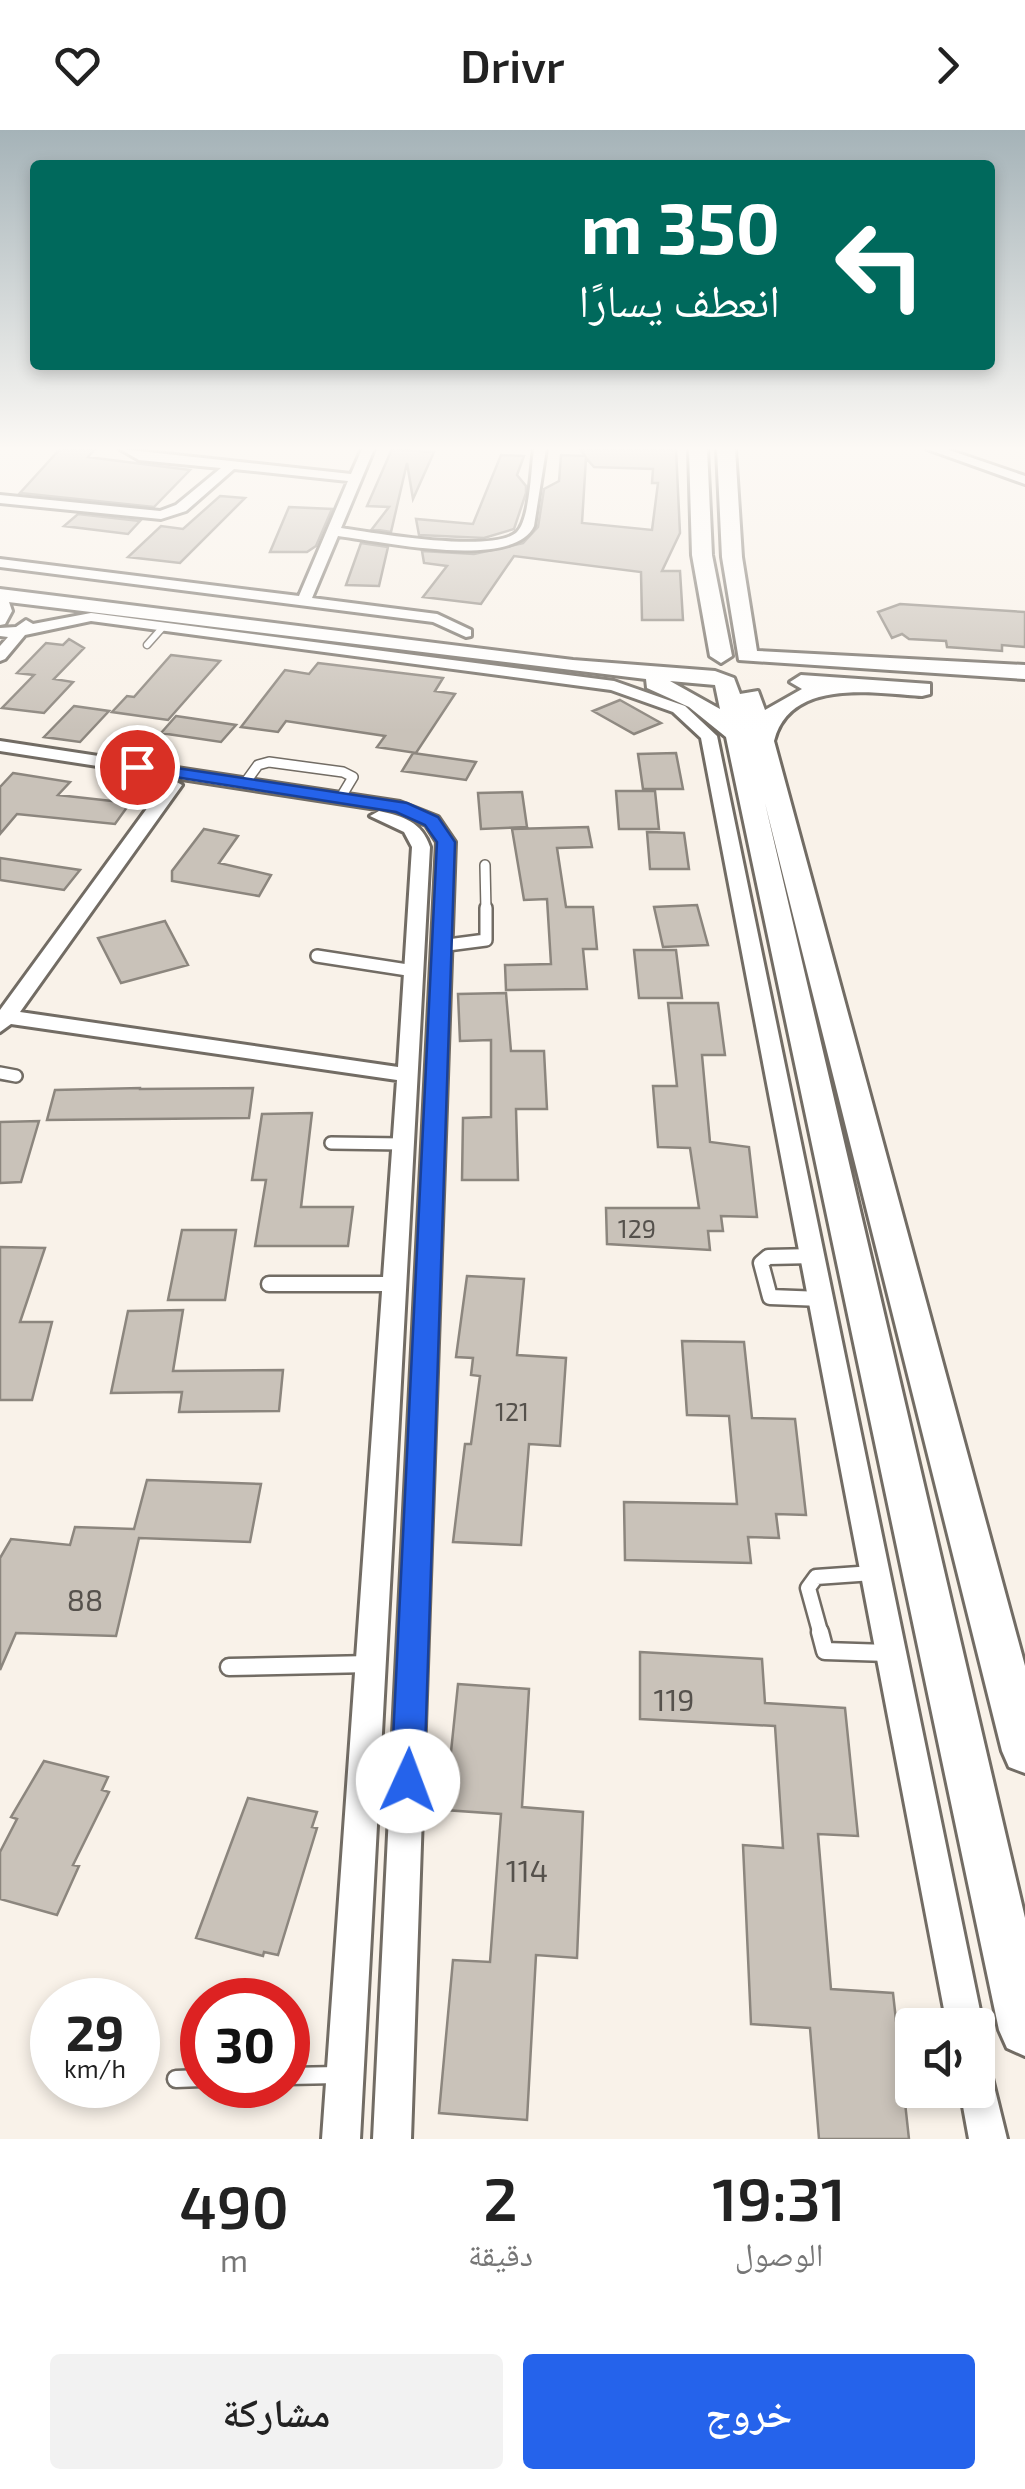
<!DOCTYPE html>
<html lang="ar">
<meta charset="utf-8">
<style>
:root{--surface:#fff;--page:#f2f2f2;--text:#222;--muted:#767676;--accent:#2563eb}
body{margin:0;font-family:"Exo 2","Noto Naskh Arabic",sans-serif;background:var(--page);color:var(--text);direction:rtl;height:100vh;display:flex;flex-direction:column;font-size:38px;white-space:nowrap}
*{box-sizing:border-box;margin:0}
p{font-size:32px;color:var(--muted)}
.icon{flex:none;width:55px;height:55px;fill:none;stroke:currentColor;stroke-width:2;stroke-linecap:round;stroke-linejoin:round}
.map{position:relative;height:2009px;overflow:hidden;direction:ltr}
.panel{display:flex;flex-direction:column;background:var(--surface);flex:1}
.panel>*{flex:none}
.guide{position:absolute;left:30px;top:30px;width:965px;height:210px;border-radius:10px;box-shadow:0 5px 15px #0003;direction:rtl;background:#00695c;color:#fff;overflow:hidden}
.tools{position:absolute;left:895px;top:1878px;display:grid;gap:20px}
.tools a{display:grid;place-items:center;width:100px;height:100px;border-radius:10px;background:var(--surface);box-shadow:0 5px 15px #0003;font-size:50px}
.speed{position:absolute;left:30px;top:1848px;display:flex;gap:20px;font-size:50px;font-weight:700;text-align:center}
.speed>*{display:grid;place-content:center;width:130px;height:130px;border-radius:50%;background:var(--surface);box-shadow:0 5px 15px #0003;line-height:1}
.speed small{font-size:25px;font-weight:400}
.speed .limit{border:15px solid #d22;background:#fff;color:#111}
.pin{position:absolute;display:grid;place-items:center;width:85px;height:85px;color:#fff;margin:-42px;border:5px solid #fff;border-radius:50%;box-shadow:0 2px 10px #0007}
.me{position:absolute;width:110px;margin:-55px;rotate:2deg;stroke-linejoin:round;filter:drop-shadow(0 0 8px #0008)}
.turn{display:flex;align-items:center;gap:35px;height:210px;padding:0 50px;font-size:45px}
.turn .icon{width:130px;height:130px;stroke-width:2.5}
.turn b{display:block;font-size:70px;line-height:85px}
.eta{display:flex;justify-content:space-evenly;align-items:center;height:170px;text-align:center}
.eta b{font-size:60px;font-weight:600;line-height:70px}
.button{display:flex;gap:20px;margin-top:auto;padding:20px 50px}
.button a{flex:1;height:115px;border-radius:10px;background:var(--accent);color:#fff;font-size:40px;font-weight:600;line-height:115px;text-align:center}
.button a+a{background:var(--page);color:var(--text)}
header{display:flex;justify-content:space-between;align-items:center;height:130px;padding:0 50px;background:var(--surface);font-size:45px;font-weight:600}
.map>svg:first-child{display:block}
.building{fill:#c9c2b9;stroke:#8c867e;stroke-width:2.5;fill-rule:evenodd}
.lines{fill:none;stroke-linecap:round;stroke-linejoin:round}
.lane-far4-casing{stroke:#726c64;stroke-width:9}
.lane-far3-casing{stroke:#726c64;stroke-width:12}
.lane-far2-casing{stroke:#726c64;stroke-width:16}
.lane-far1-casing{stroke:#726c64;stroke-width:19}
.lane-casing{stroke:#726c64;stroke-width:21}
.street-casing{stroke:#726c64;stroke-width:6}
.secondary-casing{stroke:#726c64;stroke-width:6}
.lane-far4{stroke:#fff;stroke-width:6}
.lane-far3{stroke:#fff;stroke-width:9}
.lane-far2{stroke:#fff;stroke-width:11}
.lane-far1{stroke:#fff;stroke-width:14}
.lane{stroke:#fff;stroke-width:16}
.street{fill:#fff;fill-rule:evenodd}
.secondary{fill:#fff;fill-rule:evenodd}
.route{fill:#2563eb;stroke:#184099;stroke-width:2.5}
.labels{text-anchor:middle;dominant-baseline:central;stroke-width:10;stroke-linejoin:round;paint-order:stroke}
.number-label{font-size:25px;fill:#55514c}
.near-number-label{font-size:30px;fill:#55514c}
</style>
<header><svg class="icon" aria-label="forward" viewBox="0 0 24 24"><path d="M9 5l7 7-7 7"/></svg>Drivr<svg class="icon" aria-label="heart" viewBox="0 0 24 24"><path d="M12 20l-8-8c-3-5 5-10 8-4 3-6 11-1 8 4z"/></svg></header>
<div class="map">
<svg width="1025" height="2009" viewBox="0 0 1025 2009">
<rect width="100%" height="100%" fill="#f9f2e9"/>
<!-- building -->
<path class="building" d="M 60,319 L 95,319 L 88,327 L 190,340 L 154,377 L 20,363 Z
M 392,319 L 434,322 L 413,369 L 407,333 L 391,402 L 372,399 L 389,377 L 367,376 Z
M 580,319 L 676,319 L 680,403 L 662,441 L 680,441 L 683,490 L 642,490 L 641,442 L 514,426 L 481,474 L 423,467 L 447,436 L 424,433 L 422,421 L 474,424 L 523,413 L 538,397 L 544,359 L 559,351 L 561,325 L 585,326 ZM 586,328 L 594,337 L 653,339 L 652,353 L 658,353 L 652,400 L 582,393 Z
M 501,325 L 524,326 L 517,345 L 526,356 L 526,363 L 514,399 L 484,408 L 419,405 L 416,389 L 473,394 Z
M 220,366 L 245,368 L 180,433 L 128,427 L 161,396 L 183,399 Z
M 289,377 L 332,379 L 316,416 L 307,422 L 270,422 Z
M 78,384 L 140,391 L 128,404 L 64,396 Z
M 361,413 L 388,417 L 379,456 L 346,455 Z
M 900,474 L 1025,482 L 1025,517 L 1002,515 L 1002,521 L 947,517 L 946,511 L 909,509 L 902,504 L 892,508 L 878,482 Z
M 69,509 L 84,518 L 54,549 L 73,552 L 44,583 L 2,578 L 34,545 L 17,543 L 46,513 L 63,515 Z
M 171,525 L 220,531 L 168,590 L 112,582 L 127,566 L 134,567 Z
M 318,533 L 443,548 L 435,561 L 455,564 L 416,623 L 377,617 L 385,606 L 286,591 L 278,602 L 241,597 L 285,540 L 309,544 Z
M 620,570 L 661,593 L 634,604 L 593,581 Z
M 74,576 L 109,581 L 80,612 L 44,607 Z
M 176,586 L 236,595 L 221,612 L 161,603 Z
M 413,623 L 476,632 L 466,650 L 402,641 Z
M 676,623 L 683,659 L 643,659 L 638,624 Z
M 13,643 L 70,652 L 58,665 L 130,673 L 115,694 L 17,684 L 0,704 L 0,657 Z
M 616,661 L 655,661 L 659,699 L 619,699 Z
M 522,662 L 527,697 L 481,699 L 478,663 Z
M 588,697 L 592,717 L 557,718 L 566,777 L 593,777 L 597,819 L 583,819 L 587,859 L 506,860 L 505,835 L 551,834 L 547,769 L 524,770 L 512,699 Z
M 204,699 L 238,706 L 219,733 L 271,745 L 259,766 L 172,751 L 172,741 Z
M 647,702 L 684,703 L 689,739 L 650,739 Z
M 0,728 L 80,740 L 64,760 L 0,750 Z
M 697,775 L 708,815 L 663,817 L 654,777 Z
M 165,791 L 188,835 L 121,853 L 98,808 Z
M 634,820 L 676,820 L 682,868 L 639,868 Z
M 506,863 L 511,921 L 544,921 L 547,979 L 516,979 L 518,1050 L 462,1050 L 463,988 L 491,987 L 491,910 L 460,911 L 458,864 Z
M 668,873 L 718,873 L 725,925 L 702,925 L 710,1012 L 749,1017 L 757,1087 L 721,1086 L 723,1101 L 708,1101 L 710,1120 L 607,1114 L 606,1078 L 699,1078 L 690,1018 L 658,1017 L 653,956 L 677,956 Z
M 140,958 L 140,959 L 253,958 L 249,988 L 47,990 L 55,960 Z
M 312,983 L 301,1077 L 353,1077 L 348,1116 L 255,1116 L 266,1050 L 252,1050 L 262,984 Z
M 39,991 L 21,1052 L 0,1053 L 0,992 Z
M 182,1100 L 236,1100 L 225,1170 L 168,1170 Z
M 0,1117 L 45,1118 L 20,1192 L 52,1192 L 32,1270 L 0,1270 Z
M 467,1146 L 524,1149 L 517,1225 L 566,1228 L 560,1316 L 529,1314 L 521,1415 L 453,1412 L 465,1314 L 471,1314 L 480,1246 L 471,1245 L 473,1228 L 456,1227 Z
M 183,1180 L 173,1241 L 283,1240 L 279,1281 L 179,1282 L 182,1262 L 111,1263 L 128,1181 Z
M 682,1211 L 744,1212 L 752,1288 L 795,1289 L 806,1385 L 776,1384 L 779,1408 L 748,1407 L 751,1433 L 625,1430 L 624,1372 L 737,1374 L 729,1286 L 687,1285 Z
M 147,1350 L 261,1354 L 250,1412 L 139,1408 L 116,1506 L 16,1503 L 0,1540 L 0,1428 L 11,1409 L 70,1415 L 75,1397 L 134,1399 Z
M 640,1522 L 762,1529 L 765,1573 L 845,1578 L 858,1706 L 818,1704 L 831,1859 L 893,1863 L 909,2009 L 819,2009 L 810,1898 L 751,1894 L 743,1715 L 783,1718 L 775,1596 L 640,1589 Z
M 458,1554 L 529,1559 L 522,1677 L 583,1682 L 577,1828 L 536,1825 L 527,1990 L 439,1983 L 453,1830 L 490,1832 L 501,1684 L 445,1680 Z
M 44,1631 L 108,1647 L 102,1660 L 109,1662 L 73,1735 L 79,1736 L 57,1785 L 0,1769 L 0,1722 L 17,1689 L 11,1687 Z
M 248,1668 L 317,1682 L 312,1697 L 317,1698 L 278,1825 L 264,1822 L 263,1826 L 196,1808 Z"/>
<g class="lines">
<defs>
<path id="lane-far4" d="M 147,515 L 163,497"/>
<path id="lane-far3" d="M 245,653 L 258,635 L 269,632 L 343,642 L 353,647 L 341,667
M 485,735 L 486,781"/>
<path id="lane-far2" d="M 440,816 L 486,810 L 486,778
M 317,826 L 414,841
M 0,943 L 16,946
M 331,1013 L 403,1014"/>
<path id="lane-far1" d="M 814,1126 L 768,1127 L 761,1133 L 770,1167 L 822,1169
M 269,1154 L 394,1154
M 821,1505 L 808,1458 L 816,1447 L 873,1443"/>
<path id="lane" d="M 820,1502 L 825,1521 L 888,1523
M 229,1537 L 370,1534
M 288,1946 L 338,1945
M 176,1949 L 202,1948"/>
<path id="street" d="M 120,319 L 351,344 L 362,319 L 374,319 L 341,398 C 374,403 494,424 517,402 C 530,389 531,339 534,319 L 546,319 L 534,396 C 513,441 380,411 338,406 L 312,468 L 437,484 L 471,500 L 471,506 L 466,507 L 433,492 L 0,437 L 0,429 L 299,466 L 348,351 L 234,339 L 186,381 L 161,389 L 0,373 L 0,365 L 160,381 L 176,375 L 221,338 L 139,330 Z
M 927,319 L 946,319 L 1025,346 L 1025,354 Z
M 0,462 L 7,466 L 12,481 L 5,494 L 0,495 Z
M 91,483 L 614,551 L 685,576 L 717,606 L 983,1895 L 978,1908 L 978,1895 L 947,1895 L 701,608 L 673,582 L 611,560 L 91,491 L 25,505 L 5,529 L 0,531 L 0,516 L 8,507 L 0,506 L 0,498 L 16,497 L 26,490 L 33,494 Z
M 0,611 L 400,672 L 438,687 L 455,712 L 411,2009 L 373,2009 L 437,712 L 426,695 L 396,682 L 0,621 Z
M 173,650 L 182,655 L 20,882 L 398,937 L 412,717 L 404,702 L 370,686 L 379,681 C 403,686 422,692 430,717 L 360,2009 L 322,2009 L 397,950 L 11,894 L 0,902 L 0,880 L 167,651 Z
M 978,1939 L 991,1944 L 1007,2009 L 969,2009 L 960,1960 L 978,1960 Z"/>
<path id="secondary" d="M 689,319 L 707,319 L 712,425 L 732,526 L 721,533 L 710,526 L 692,425 Z
M 717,319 L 735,319 L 742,427 L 757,521 L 1025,535 L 1025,549 L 739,530 L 722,427 Z
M 0,459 L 573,530 L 715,541 L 734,548 L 740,564 L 758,561 L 765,580 L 802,559 L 790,552 L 801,545 L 930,554 L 930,564 L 922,566 C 873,563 790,548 774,611 L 1025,1536 L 1025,1643 L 1009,1637 L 1002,1621 L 765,673 L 1025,1788 L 1025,1926 L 1007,1918 L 999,1900 L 726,607 L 689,577 L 647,558 L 646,549 L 0,471 ZM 670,551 L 715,555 L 720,579 Z"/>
</defs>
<!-- lane-far4 casing -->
<use href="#lane-far4" class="lane-far4-casing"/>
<!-- lane-far3 casing -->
<use href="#lane-far3" class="lane-far3-casing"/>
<!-- lane-far2 casing -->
<use href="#lane-far2" class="lane-far2-casing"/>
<!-- lane-far1 casing -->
<use href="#lane-far1" class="lane-far1-casing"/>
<!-- lane casing -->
<use href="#lane" class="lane-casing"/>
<!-- street casing -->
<use href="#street" class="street-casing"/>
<!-- secondary casing -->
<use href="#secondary" class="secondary-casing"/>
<!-- lane-far4 -->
<use href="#lane-far4" class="lane-far4"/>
<!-- lane-far3 -->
<use href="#lane-far3" class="lane-far3"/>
<!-- lane-far2 -->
<use href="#lane-far2" class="lane-far2"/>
<!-- lane-far1 -->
<use href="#lane-far1" class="lane-far1"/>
<!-- lane -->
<use href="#lane" class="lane"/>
<!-- street -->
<use href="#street" class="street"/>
<!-- secondary -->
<use href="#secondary" class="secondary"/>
</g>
<!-- sky -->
<linearGradient id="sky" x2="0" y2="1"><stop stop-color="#a5b3b8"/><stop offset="0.53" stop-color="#fcf9f5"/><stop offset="1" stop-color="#fcf9f5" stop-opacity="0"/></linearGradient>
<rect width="1025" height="601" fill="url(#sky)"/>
<!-- route -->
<path class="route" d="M 137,632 L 407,673 L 438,687 L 455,712 L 424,1651 L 419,1662 L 408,1667 L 396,1662 L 391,1651 L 437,712 L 425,695 L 396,682 L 131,640 L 128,637 Z"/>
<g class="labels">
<!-- number labels -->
<g class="number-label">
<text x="637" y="1098">129</text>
<text x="512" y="1281">121</text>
</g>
<!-- near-number labels -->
<g class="near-number-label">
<text x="85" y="1469">88</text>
<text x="674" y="1569">119</text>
<text x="527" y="1740">114</text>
</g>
</g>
</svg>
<div class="tools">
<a><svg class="icon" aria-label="sound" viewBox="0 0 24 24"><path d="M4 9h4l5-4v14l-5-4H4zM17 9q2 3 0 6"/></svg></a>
</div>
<div class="speed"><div>29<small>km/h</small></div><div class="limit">30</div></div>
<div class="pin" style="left:137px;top:637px;background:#d93025"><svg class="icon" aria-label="arrive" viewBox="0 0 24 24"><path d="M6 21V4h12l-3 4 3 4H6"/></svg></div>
<svg class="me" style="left:408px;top:1651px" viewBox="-20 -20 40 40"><circle r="19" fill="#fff"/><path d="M0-13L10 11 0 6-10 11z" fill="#2563eb"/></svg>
<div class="guide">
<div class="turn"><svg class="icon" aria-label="left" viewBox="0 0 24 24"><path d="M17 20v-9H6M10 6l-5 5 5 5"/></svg><div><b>350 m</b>انعطف يسارًا</div></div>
</div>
</div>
<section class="panel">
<div class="eta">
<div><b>19:31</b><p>الوصول</p></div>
<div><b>2</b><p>دقيقة</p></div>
<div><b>490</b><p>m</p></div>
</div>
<div class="button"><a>خروج</a><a>مشاركة</a></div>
</section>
